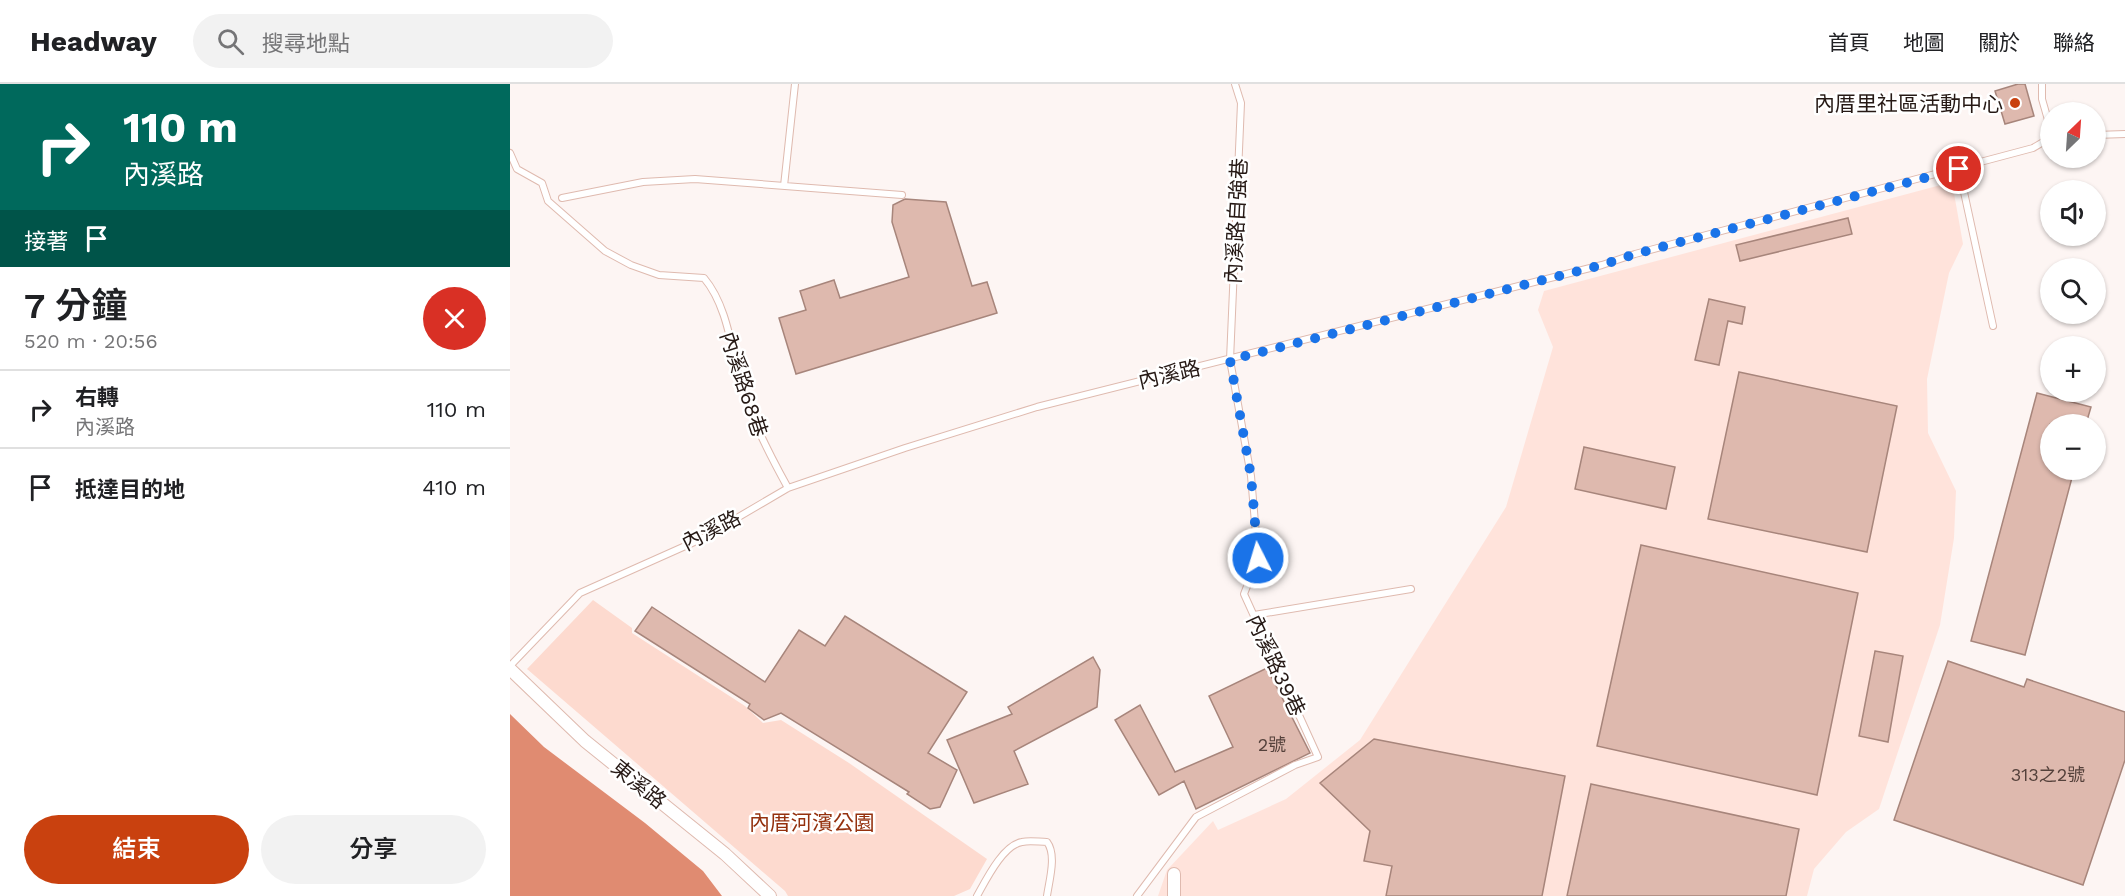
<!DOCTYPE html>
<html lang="zh-TW">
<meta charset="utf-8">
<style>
:root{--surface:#fff;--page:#f2f2f2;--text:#202124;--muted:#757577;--line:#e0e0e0;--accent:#c9410f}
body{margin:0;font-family:"Work Sans","Noto Sans TC",sans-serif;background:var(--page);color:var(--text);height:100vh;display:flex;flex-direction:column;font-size:22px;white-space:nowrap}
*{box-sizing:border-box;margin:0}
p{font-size:20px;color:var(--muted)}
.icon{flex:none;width:33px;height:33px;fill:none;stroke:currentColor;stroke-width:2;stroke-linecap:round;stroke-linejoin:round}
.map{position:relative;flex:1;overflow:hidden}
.details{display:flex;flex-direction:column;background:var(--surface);width:510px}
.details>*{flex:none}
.hud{background:#00695c;color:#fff;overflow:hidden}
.needle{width:39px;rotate:25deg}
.buttons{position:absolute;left:1530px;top:18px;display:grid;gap:12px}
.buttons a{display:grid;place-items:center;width:66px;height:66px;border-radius:50%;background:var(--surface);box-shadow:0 2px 4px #0004;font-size:30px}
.pin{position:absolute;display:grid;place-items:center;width:51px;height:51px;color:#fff;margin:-26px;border:3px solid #fff;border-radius:50%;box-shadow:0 2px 6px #0007}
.me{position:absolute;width:66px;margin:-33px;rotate:355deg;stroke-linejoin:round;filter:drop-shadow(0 0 4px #0008)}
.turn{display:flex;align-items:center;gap:21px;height:126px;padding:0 24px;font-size:27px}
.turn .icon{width:78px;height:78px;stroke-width:2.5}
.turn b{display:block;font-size:42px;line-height:51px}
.then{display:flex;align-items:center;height:57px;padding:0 24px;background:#0003;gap:12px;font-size:22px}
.round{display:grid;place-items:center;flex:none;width:63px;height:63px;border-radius:32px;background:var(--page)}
.head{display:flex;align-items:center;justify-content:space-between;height:102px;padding:0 24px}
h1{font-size:36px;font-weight:600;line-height:45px}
.cta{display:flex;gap:12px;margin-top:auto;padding:12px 24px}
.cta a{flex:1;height:69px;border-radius:36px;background:var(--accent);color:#fff;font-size:24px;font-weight:600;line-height:69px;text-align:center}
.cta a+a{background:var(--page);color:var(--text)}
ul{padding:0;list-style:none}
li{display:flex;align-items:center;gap:18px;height:78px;padding:0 24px;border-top:2px solid var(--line)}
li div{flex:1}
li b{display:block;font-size:22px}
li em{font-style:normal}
header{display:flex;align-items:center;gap:36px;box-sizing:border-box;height:84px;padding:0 30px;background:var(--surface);border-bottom:2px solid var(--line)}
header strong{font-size:28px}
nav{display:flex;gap:33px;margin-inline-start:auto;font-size:21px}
.search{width:420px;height:54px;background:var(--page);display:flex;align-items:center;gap:15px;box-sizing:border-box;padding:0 21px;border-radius:33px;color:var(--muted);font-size:22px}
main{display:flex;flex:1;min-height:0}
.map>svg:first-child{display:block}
.built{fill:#ffe3db}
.green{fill:#fddacf}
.water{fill:#e08b71}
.building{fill:#deb9ae;stroke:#a7857b;stroke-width:1.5}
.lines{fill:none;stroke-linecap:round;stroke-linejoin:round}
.service-casing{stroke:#dfbaaf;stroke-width:8}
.minor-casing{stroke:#dfbaaf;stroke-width:14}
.service{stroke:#fff;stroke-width:6}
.minor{stroke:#fff;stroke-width:12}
.route{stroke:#1a73e8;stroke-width:10;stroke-dasharray:0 18}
.poi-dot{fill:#c9410f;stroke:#fff;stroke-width:2}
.labels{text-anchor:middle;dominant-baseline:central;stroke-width:5;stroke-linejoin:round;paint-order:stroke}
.number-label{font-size:18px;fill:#54413b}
.poi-label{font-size:21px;fill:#261915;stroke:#fff;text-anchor:end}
.street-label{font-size:21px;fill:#261915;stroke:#fff}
.park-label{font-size:21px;fill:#94310e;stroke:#fff}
</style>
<header>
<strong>Headway</strong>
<div class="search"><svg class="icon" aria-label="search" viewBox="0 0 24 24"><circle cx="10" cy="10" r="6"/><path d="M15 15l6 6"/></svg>搜尋地點</div>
<nav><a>首頁</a><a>地圖</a><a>關於</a><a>聯絡</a></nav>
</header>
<main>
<section class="details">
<div class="hud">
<div class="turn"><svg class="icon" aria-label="right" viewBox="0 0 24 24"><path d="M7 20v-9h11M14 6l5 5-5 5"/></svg><div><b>110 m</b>內溪路</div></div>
<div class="then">接著<svg class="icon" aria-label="arrive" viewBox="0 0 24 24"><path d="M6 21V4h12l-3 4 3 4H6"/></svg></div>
</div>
<div class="head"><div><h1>7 分鐘</h1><p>520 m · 20:56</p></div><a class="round" style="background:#d93025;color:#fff"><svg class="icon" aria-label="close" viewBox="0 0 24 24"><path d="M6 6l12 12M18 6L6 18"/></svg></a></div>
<ul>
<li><svg class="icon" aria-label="right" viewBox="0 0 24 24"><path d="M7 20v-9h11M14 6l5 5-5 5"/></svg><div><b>右轉</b><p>內溪路</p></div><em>110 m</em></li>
<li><svg class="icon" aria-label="arrive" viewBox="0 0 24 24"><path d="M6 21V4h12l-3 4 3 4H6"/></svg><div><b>抵達目的地</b></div><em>410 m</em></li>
</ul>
<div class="cta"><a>結束</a><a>分享</a></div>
</section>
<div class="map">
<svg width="1615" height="812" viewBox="0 0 1615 812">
<rect width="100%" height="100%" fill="#fdf5f3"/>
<!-- built -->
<path class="built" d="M 1442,98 L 1453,160 L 1439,189 L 1417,295 L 1418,349 L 1446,407 L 1444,454 L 1430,541 L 1369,725 L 1336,748 L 1304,785 L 1297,812 L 648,812 L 657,786 L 703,737 L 708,746 L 776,715 L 850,656 L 996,423 L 1043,263 L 1028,226 L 1034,207 Z"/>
<!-- green -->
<path class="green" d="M 83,516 L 122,544 L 122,549 L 235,622 L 253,639 L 271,636 L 339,679 L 477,775 L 460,805 L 444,812 L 278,812 L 275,807 L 17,585 Z"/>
<!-- water -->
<path class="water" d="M 0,630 L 34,663 L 135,739 L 193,787 L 212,812 L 0,812 Z"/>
<!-- building -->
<path class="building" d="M 1508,0 L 1515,0 L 1524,32 L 1495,40 L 1485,7 Z
M 395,115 L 436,118 L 462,202 L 477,198 L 487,229 L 286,290 L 269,234 L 296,226 L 290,207 L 324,196 L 330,214 L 399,193 L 382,138 L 383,121 Z
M 1338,134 L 1342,150 L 1230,177 L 1226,161 Z
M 1199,215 L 1235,223 L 1232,240 L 1218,237 L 1209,281 L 1185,276 Z
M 1229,288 L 1387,322 L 1357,468 L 1198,435 Z
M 1527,309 L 1581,323 L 1576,340 L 1540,340 L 1540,386 L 1564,386 L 1515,571 L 1461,557 Z
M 1074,363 L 1165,383 L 1156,425 L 1065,405 Z
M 1131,461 L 1348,509 L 1307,711 L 1087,662 Z
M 142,523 L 255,598 L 289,546 L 315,562 L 335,532 L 457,608 L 418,669 L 447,686 L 430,723 L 420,725 L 397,710 L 399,708 L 271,629 L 254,636 L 238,624 L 240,620 L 125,547 Z
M 1365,567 L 1393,572 L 1378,658 L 1349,652 Z
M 583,573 L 590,586 L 587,623 L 504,667 L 518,700 L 464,719 L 437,656 L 502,630 L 498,623 Z
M 1438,577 L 1514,603 L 1517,595 L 1615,628 L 1615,676 L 1573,801 L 1384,736 Z
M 757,584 L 800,669 L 686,725 L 674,697 L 649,711 L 605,636 L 630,621 L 665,688 L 723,663 L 699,612 Z
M 864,655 L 1055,692 L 1032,812 L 876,812 L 882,782 L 854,777 L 860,747 L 810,699 Z
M 1081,700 L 1289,745 L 1276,812 L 1057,812 Z"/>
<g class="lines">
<defs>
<path id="service" d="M 1532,0 L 1532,15 L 1540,43
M 1586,51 L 1615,50
M 0,69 L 7,85 L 32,99 L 38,117 L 95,167 L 121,181 L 149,191 L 194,194 C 221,226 222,278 236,316 C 247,347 262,375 278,404
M 1449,85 L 1483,242
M 274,102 L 285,0
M 52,114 L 133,98 L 185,95 L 392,111
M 744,531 L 901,505
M 0,582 L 70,509 L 191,455 L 278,404 L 395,364 L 527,323 L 1092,181 L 1125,170 L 1523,64 L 1540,54
M 467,812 C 476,796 493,761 512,758 C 520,756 529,758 537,758 C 547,771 539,797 537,812
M 627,812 L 686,733 L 785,681 L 808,673 L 734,510 L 748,474 L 741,392 L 720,276 L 731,19 L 725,0"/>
<path id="minor" d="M 0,585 L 75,657 L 215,770 L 260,812
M 664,812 L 664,790"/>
</defs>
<!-- service casing -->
<use href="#service" class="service-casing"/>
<!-- minor casing -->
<use href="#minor" class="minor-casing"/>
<!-- service -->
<use href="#service" class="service"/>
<!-- minor -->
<use href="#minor" class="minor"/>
</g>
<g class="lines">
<!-- route -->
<path class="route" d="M 748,474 L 741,392 L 720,276 L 1092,181 L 1125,170 L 1449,85"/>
</g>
<!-- markers -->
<circle class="poi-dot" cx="1505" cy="19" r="6"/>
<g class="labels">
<!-- number labels -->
<g class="number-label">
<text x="762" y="660">2號</text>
<text x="1538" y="690">313之2號</text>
</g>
<!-- poi labels -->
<g class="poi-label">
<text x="1493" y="19">內厝里社區活動中心</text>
</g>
<!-- street labels -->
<g class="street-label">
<text transform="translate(726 137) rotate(-87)">內溪路自強巷</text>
<text transform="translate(659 290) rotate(-13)">內溪路</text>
<text transform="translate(234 300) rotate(72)">內溪路68巷</text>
<text transform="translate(201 446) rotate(-27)">內溪路</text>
<text transform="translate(766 581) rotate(65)">內溪路39巷</text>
<text transform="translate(129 700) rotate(39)">東溪路</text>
</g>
<!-- park labels -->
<g class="park-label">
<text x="302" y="738">內厝河濱公園</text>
</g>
</g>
</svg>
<div class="buttons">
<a><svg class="needle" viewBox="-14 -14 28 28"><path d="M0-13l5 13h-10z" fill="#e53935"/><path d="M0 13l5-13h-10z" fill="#757577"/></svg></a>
<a><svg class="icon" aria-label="sound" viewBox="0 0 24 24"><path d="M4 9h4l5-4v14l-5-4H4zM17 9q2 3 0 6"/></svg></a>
<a><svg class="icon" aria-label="search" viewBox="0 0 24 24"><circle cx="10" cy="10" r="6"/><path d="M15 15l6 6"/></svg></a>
<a>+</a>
<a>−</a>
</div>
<div class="pin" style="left:1449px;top:85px;background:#d93025"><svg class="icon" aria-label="arrive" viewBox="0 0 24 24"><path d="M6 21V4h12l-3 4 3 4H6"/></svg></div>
<svg class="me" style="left:748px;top:474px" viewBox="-20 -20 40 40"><circle r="17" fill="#1a73e8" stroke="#fff" stroke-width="3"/><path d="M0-11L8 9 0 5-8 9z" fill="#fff"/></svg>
</div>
</main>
